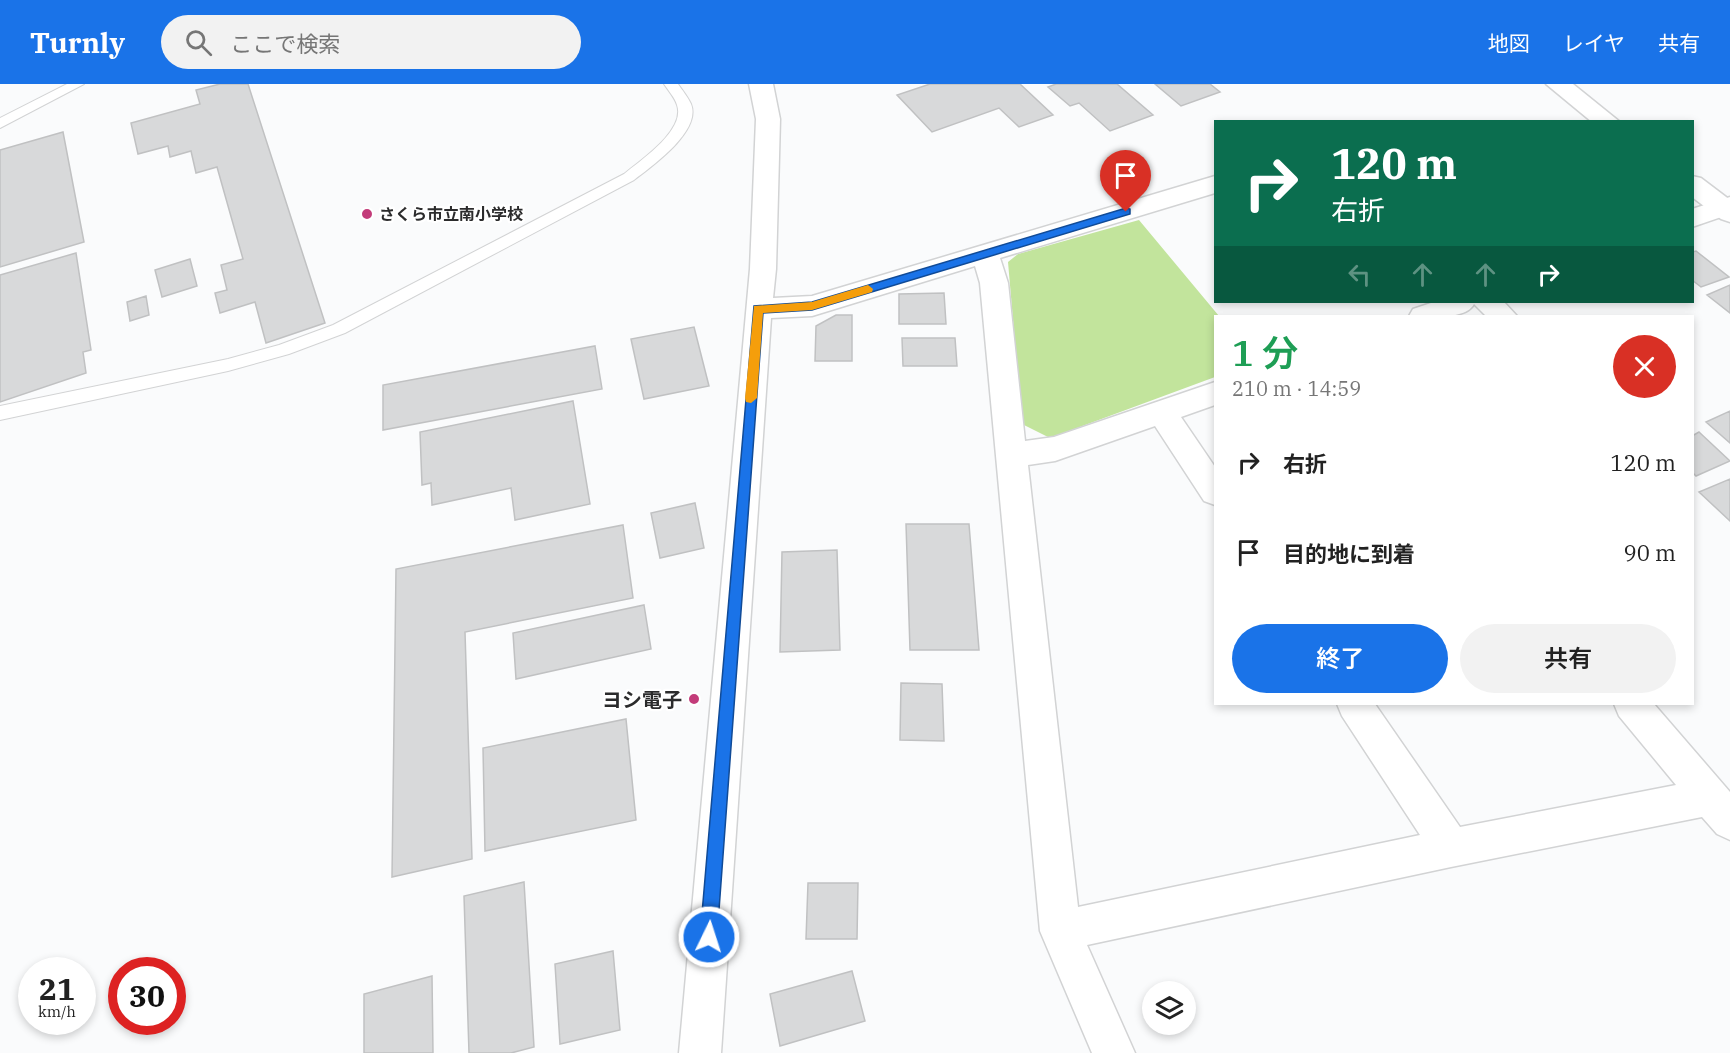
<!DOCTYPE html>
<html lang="ja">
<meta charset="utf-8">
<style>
:root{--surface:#fff;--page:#f2f2f2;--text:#222;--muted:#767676;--accent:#1a73e8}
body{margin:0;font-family:"IBM Plex Serif","Noto Sans JP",serif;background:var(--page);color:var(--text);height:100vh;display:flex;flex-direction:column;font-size:22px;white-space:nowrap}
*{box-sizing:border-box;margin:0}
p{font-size:20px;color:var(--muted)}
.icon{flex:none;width:33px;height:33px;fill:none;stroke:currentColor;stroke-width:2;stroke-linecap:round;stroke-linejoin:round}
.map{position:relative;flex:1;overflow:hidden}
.details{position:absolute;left:1214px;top:231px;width:480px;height:390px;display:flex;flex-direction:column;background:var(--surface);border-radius:0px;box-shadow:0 3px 9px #0003}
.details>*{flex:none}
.hud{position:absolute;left:1214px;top:36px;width:480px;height:183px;border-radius:0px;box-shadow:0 3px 9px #0003;background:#0b6e4f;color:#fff;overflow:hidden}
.tools{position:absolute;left:1142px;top:897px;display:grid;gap:12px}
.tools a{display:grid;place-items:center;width:54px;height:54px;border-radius:50%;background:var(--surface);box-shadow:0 3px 9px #0003;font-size:30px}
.speed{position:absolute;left:18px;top:873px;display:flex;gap:12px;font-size:30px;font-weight:700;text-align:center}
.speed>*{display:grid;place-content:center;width:78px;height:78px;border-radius:50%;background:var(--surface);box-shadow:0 3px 9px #0003;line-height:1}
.speed small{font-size:15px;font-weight:400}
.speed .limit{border:9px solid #d22;background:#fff;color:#111}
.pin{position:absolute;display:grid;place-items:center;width:51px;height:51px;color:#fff;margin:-62px -26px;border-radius:50% 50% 50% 0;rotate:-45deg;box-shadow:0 0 6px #0007}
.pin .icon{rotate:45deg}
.me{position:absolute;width:66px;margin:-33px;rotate:4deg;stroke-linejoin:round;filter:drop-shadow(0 0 4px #0008)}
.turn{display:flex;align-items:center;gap:21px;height:126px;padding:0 18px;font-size:27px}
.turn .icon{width:78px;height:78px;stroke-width:2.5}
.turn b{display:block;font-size:42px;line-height:51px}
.lanes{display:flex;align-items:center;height:57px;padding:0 18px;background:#0003;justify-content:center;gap:30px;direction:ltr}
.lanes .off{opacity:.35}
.round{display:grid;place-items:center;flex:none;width:63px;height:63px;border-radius:32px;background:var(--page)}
.headline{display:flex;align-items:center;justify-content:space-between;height:102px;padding:0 18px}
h1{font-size:36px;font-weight:600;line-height:45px;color:#1e9e55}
.primary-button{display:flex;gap:12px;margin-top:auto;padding:12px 18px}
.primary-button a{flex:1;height:69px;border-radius:36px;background:var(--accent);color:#fff;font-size:24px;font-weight:600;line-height:69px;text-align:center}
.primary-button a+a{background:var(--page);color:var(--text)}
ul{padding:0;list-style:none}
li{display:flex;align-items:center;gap:18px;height:90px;padding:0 18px}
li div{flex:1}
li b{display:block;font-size:22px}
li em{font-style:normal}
header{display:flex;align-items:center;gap:36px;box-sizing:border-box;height:84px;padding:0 30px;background:var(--accent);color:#fff}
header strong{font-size:28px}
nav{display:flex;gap:33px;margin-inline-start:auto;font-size:21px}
.search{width:420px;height:54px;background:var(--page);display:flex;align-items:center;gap:15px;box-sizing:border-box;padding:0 21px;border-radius:33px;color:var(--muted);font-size:22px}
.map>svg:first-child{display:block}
.green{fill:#c2e49c}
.building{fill:#d8d9da;stroke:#c0c1c2;stroke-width:1.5}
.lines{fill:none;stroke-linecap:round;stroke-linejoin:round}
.service-casing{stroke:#d2d3d4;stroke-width:2}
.minor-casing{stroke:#d2d3d4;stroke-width:3}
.tertiary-casing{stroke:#d2d3d4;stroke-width:3}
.service{fill:#fff;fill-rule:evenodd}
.minor{fill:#fff;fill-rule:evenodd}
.tertiary{fill:#fff;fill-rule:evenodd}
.route{fill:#1a73e8;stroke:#114b97;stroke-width:1.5}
.slow{fill:#f59e0b}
.poi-dot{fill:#c33c7a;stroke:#fff;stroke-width:2}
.labels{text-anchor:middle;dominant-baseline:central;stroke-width:4.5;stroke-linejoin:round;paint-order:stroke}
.far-poi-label{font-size:16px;font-weight:bold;fill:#2b2b2c;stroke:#fff;text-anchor:start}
.poi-label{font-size:20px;font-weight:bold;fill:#2b2b2c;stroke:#fff;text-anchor:end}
</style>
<header>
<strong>Turnly</strong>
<div class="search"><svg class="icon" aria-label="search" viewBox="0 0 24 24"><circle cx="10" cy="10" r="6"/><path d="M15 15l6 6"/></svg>ここで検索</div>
<nav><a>地図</a><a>レイヤ</a><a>共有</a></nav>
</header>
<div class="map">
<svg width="1730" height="969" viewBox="0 0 1730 969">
<rect width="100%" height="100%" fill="#fafbfc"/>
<!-- green -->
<path class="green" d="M 1139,136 L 1219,232 L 1215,232 L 1215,293 L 1050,354 L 1022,340 L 1008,178 L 1018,170 Z"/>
<!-- building -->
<path class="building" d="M 220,0 L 248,0 L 325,239 L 266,259 L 255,218 L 220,229 L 215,209 L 227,206 L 221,181 L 243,175 L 217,83 L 196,89 L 191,67 L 170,73 L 168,62 L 138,70 L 131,39 L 200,20 L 196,6 Z
M 930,0 L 1020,0 L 1053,31 L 1019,43 L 999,24 L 932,48 L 897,11 Z
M 1056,0 L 1117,0 L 1153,31 L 1110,47 L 1079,19 L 1070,22 L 1048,3 Z
M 1155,0 L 1210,0 L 1220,8 L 1181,22 Z
M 63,48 L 84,158 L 0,183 L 0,66 Z
M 1696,167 L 1729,193 L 1701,203 L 1692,196 L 1692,168 Z
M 76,169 L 91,266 L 83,268 L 86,289 L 0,318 L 0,191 Z
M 190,175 L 197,202 L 162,213 L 155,186 Z
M 1730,201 L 1730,229 L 1707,211 Z
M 944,209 L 946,240 L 899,240 L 899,210 Z
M 146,212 L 149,231 L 130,237 L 127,218 Z
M 836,231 L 852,231 L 852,277 L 815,277 L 816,242 Z
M 694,243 L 709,302 L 644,315 L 631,255 Z
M 902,254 L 955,254 L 957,282 L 903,282 Z
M 595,262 L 602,305 L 383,346 L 383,301 Z
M 573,317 L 590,420 L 515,436 L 511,404 L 432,421 L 431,399 L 422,401 L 420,348 Z
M 1730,327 L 1730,359 L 1706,338 Z
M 1699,348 L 1730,377 L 1696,392 L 1692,388 L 1692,352 Z
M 1730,395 L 1730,437 L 1699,408 Z
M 695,419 L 704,464 L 660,474 L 651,429 Z
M 906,440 L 969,440 L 979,566 L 910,566 Z
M 623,441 L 633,514 L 465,548 L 472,775 L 392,793 L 396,485 Z
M 837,466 L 840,566 L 780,568 L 782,468 Z
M 644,521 L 651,565 L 516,595 L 513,549 Z
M 901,599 L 942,600 L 944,657 L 900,656 Z
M 626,635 L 636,736 L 485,767 L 483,664 Z
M 524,798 L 534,963 L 511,969 L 469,969 L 464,812 Z
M 808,799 L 858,799 L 857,855 L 806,855 Z
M 613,867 L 620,946 L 560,960 L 555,880 Z
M 852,887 L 865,937 L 780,962 L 770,910 Z
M 432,892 L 433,969 L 364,969 L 364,910 Z"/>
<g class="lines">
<defs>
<path id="service" d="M 67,0 L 84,0 L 0,44 L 0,34 Z
M 664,0 L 678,0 C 682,6 688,13 691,20 C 702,47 652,82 634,96 L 345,249 L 289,270 L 228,287 L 0,336 L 0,322 L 228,275 L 279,261 L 333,241 L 624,90 C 641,76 686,46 677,21 C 675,14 668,6 664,0 Z"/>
<path id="minor" d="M 749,0 L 773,0 L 780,35 L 776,185 L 773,214 L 812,212 L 1215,92 L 1215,109 L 1000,174 L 1008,199 L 1025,357 L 1054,353 L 1215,298 L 1215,321 L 1181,333 L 1215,383 L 1215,421 L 1204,417 L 1155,342 L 1055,377 L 1028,381 L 1078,823 L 1420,751 L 1342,632 L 1337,620 L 1375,620 L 1460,743 L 1676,701 L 1619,632 L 1614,620 L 1654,620 L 1730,708 L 1730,756 L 1717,750 L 1702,733 L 1451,783 L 1087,861 L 1135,969 L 1092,969 L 1040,847 L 980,199 L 975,182 L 812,232 L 771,234 L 721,969 L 679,969 L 750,185 L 756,35 Z
M 1730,113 L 1730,130 L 1692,143 L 1692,125 Z
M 1434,218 L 1504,218 L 1517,232 L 1486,232 L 1474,220 C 1465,237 1426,232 1409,232 L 1413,225 Z"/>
<path id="tertiary" d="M 1546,0 L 1573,0 L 1620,38 L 1592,38 Z
M 1692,92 L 1701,94 L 1730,116 L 1730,138 L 1721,135 L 1692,113 Z"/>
</defs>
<!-- service casing -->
<use href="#service" class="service-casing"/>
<!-- minor casing -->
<use href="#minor" class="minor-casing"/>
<!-- tertiary casing -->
<use href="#tertiary" class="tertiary-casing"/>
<!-- service -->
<use href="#service" class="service"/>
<!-- minor -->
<use href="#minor" class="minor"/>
<!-- tertiary -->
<use href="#tertiary" class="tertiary"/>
</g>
<!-- route -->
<path class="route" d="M 1126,124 L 1130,125 L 1130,130 L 812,226 L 763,229 L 717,853 L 715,859 L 709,861 L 703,859 L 700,853 L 754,222 L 812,218 Z"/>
<!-- slow -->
<path class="slow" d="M 868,201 L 873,205 L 872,208 L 812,226 L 763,229 L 757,314 L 751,319 L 746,318 L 745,314 L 754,222 L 812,218 Z"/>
<!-- markers -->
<g class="poi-dot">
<circle cx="367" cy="130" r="6"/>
<circle cx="694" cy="615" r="6"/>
</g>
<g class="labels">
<!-- far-poi labels -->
<g class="far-poi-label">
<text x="379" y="130">さくら市立南小学校</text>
</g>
<!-- poi labels -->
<g class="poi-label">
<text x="682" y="615">ヨシ電子</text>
</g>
</g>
</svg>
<div class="tools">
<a><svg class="icon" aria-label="layers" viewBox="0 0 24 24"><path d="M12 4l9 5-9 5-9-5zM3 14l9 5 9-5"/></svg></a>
</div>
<div class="speed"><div>21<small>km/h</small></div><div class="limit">30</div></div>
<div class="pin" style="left:1126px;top:128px;background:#d93025"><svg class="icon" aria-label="arrive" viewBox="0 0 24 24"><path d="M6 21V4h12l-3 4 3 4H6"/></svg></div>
<svg class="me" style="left:709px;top:853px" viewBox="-20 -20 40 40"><circle r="17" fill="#1a73e8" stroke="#fff" stroke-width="3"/><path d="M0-11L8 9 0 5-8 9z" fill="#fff"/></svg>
<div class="hud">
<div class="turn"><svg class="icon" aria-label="right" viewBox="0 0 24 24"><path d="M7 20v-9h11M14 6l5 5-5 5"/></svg><div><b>120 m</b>右折</div></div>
<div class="lanes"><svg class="icon off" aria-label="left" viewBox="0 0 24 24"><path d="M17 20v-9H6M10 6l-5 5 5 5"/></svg><svg class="icon off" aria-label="ahead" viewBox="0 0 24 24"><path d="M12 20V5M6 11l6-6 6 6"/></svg><svg class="icon off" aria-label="ahead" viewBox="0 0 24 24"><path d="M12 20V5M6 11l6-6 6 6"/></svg><svg class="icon" aria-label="right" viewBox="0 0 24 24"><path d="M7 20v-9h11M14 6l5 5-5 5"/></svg></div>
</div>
<section class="details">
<div class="headline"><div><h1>1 分</h1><p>210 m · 14:59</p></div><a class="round" style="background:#d93025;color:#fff"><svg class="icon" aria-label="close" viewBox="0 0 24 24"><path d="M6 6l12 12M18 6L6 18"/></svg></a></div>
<ul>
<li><svg class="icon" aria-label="right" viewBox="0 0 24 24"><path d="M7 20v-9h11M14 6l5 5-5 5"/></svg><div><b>右折</b></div><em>120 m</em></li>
<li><svg class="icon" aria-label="arrive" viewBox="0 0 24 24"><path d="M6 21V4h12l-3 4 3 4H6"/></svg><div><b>目的地に到着</b></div><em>90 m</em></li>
</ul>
<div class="primary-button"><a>終了</a><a>共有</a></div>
</section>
</div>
